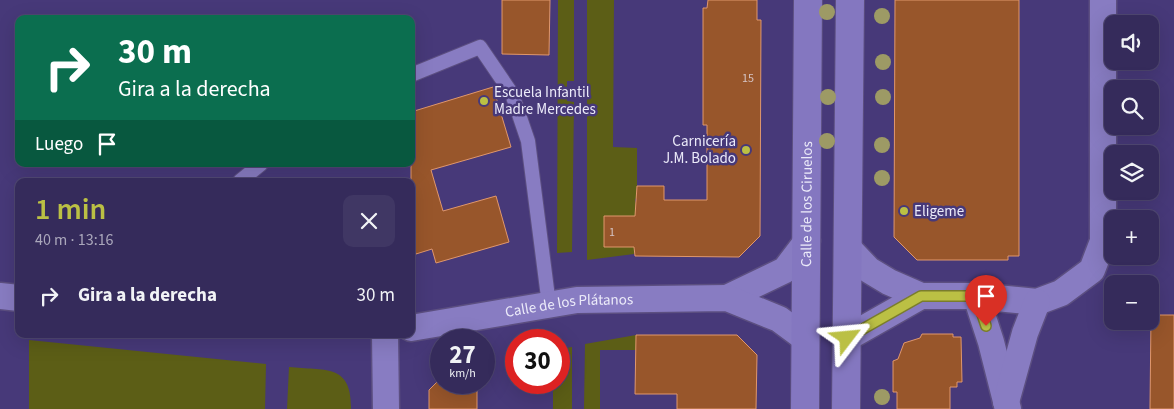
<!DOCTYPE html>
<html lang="es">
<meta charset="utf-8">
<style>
:root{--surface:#352b5b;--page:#403764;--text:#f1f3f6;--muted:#aaa7bb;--line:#4f4771;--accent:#bbc044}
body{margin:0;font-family:"Source Sans 3",sans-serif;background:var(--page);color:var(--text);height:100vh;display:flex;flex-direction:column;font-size:19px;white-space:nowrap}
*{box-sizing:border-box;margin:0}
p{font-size:16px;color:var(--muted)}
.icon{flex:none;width:28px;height:28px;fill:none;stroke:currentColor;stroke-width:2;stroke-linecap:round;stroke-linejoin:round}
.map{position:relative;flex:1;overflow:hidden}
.details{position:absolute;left:15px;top:178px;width:400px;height:160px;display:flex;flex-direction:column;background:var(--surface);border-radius:10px;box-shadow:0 5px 20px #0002,0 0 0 1px var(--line)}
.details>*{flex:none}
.banner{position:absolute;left:15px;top:15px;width:400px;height:152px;border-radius:10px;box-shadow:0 5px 20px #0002,0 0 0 1px var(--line);background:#0b6e4f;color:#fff;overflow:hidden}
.buttons{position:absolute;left:1104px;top:15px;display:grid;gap:10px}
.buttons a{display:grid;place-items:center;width:55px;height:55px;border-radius:10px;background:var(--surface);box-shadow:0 5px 20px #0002,0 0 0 1px var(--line);font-size:25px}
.speed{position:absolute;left:430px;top:329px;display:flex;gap:10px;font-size:25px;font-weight:700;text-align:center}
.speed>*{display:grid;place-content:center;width:65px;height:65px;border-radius:50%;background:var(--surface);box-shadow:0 5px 20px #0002,0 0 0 1px var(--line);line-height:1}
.speed small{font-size:12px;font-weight:400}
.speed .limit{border:8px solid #d22;background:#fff;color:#111}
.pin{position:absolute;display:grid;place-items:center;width:42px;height:42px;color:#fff;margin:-51px -21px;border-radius:50% 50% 50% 0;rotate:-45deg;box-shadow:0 0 5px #0007}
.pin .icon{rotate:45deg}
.me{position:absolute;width:55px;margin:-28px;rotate:61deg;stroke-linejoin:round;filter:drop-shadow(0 0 4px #0008)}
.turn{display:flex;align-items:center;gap:18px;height:105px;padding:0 20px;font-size:22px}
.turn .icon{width:65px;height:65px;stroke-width:2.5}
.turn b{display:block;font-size:35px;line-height:42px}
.then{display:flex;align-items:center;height:48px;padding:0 20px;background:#0003;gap:10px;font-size:19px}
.round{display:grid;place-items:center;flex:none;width:52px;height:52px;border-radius:10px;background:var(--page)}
.headline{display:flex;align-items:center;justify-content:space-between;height:85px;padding:0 20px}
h1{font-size:30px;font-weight:600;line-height:38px;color:var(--accent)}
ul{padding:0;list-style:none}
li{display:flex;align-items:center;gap:15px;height:65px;padding:0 20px}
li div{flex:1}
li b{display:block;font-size:19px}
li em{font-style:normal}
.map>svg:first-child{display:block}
.green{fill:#5c5e16}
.building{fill:#98562b;stroke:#e0976c}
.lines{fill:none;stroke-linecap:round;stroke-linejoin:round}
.lane-casing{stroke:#5c4f81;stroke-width:16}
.street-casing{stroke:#5c4f81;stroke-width:29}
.primary-casing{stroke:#5c4f81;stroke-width:30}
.lane{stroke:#887cc2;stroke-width:14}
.street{stroke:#887cc2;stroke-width:26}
.primary{stroke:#8477c0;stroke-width:28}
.tree{fill:#9d9a65}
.route-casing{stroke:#7a7d2c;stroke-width:12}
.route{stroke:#bbc044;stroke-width:9}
.poi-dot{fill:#bbc044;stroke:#473979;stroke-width:2}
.labels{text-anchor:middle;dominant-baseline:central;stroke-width:5;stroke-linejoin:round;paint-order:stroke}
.number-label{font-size:12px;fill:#d6c5c6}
.poi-label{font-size:15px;fill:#ebeaf9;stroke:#473979;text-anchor:start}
.street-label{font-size:15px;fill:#ebeaf9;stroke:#473979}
</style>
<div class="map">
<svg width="1174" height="409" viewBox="0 0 1174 409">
<rect width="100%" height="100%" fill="#473979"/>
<!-- green -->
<path class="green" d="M 558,0 L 574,0 L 574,81 L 567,81 L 567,101 L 574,102 L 572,252 L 557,253 Z
M 587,0 L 614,0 L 613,147 L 637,148 L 637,198 L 635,199 L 637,210 L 634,254 L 587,260 Z
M 636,335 L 636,350 L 600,350 L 600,409 L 584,409 L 585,344 Z
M 29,340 L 266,364 L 265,409 L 29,409 Z
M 572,347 L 572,409 L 553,409 L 553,383 L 559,382 L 559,349 Z
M 289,367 C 325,371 352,363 351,409 L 287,409 Z"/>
<!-- building -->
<path class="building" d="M 502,0 L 550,0 L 549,55 L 502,54 Z
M 708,0 L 757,0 L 757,20 L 761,20 L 760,236 L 739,257 L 635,256 L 634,247 L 604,247 L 604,216 L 635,216 L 637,186 L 664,186 L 664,200 L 707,200 L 707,125 L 703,125 L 703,8 L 707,8 Z
M 895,0 L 1019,0 L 1019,256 L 1008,256 L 1008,260 L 917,260 L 894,237 Z
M 493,87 L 511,147 L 431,170 L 443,211 L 496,196 L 509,242 L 436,263 L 432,249 L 416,254 L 411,237 L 411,112 Z
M 1151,315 L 1174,315 L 1174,409 L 1150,409 Z
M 922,334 L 953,334 L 953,337 L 961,337 L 962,382 L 957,382 L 957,387 L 950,387 L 950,409 L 897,409 L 897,392 L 893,392 L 893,361 L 898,359 L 904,343 L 920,338 Z
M 636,335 L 737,335 L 757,355 L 756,409 L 677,409 L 677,394 L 635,394 Z
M 437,382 L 477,382 L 477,409 L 429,409 L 429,390 Z"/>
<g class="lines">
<defs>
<path id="lane" d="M 411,75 L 480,47 L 512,94 L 528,141 L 549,305
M 240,181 L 261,164"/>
<g id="street">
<path d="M 849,249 L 869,270 L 889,282 L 921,296 L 976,296 L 1037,302 L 1061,293 L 1092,270 L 1103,241 L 1103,0"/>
<path d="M 0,296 L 19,298"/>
<path d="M 976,296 L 991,342 L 1008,409"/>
<path d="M 727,298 L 785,270 L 807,241"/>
<path id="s1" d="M 411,328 L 577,300 L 727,298 L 779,319 L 806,339"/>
<path d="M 385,334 L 386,409"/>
<path d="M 847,338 L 921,296"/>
<path d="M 1006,402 L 1025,333 L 1037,302"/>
</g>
<g id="primary">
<path id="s2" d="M 805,409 L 808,0"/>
<path d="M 846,409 L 850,0"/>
</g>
</defs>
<!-- lane casing -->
<use href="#lane" class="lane-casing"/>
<!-- street casing -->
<use href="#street" class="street-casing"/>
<!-- primary casing -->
<use href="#primary" class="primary-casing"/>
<!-- lane -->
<use href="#lane" class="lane"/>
<!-- street -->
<use href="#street" class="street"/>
<!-- primary -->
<use href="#primary" class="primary"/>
</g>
<!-- trees -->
<g class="tree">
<circle cx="827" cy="12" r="8"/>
<circle cx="882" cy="16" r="8"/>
<circle cx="883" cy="62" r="8"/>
<circle cx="828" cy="97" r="8"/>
<circle cx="883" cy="97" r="8"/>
<circle cx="827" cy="141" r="8"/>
<circle cx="882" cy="145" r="8"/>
<circle cx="882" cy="178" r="8"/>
<circle cx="882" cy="397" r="8"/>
</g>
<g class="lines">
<defs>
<path id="route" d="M 847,338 L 921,296 L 976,296 L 986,326"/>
</defs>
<!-- route casing -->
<use href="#route" class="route-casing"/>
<!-- route -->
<use href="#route" class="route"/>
</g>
<!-- markers -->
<g class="poi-dot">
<circle cx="484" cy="101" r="5"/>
<circle cx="746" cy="150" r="5"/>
<circle cx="904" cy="211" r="5"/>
</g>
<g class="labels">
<!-- number labels -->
<g class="number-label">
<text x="748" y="78">15</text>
<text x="612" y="232">1</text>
</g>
<!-- poi labels -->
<g class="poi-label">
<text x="494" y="92">Escuela Infantil<tspan x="494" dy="17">Madre Mercedes</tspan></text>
<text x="736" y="141" text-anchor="end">Carnicería<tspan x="736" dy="17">J.M. Bolado</tspan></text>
<text x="914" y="211">Eligeme</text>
</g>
<!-- street labels -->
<g class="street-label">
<text stroke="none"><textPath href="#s2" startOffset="205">Calle de los Ciruelos</textPath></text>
<text stroke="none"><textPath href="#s1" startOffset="160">Calle de los Plátanos</textPath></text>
</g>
</g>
</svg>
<div class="buttons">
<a><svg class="icon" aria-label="sound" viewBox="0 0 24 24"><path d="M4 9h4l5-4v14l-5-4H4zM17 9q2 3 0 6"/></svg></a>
<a><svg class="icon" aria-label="search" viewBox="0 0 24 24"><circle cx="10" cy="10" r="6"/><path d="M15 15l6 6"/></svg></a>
<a><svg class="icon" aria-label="layers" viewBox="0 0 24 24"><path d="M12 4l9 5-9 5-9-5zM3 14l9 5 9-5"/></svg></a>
<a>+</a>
<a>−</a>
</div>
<div class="speed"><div>27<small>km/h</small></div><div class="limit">30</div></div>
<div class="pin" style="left:986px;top:326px;background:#d93025"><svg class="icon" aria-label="arrive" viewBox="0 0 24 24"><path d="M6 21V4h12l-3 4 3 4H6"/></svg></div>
<svg class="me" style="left:847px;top:338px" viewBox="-20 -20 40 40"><path d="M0-17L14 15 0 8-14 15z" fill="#bbc044" stroke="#fff" stroke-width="4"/></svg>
<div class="banner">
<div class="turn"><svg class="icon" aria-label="right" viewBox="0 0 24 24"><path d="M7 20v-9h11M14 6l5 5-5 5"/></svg><div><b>30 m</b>Gira a la derecha</div></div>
<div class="then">Luego<svg class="icon" aria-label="arrive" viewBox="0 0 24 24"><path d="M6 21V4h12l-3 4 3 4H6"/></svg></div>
</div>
<section class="details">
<div class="headline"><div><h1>1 min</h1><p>40 m · 13:16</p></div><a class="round"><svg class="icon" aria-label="close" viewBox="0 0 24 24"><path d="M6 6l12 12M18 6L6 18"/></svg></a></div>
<ul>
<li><svg class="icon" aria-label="right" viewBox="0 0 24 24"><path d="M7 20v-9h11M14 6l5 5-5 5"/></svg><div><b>Gira a la derecha</b></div><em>30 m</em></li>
</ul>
</section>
</div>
